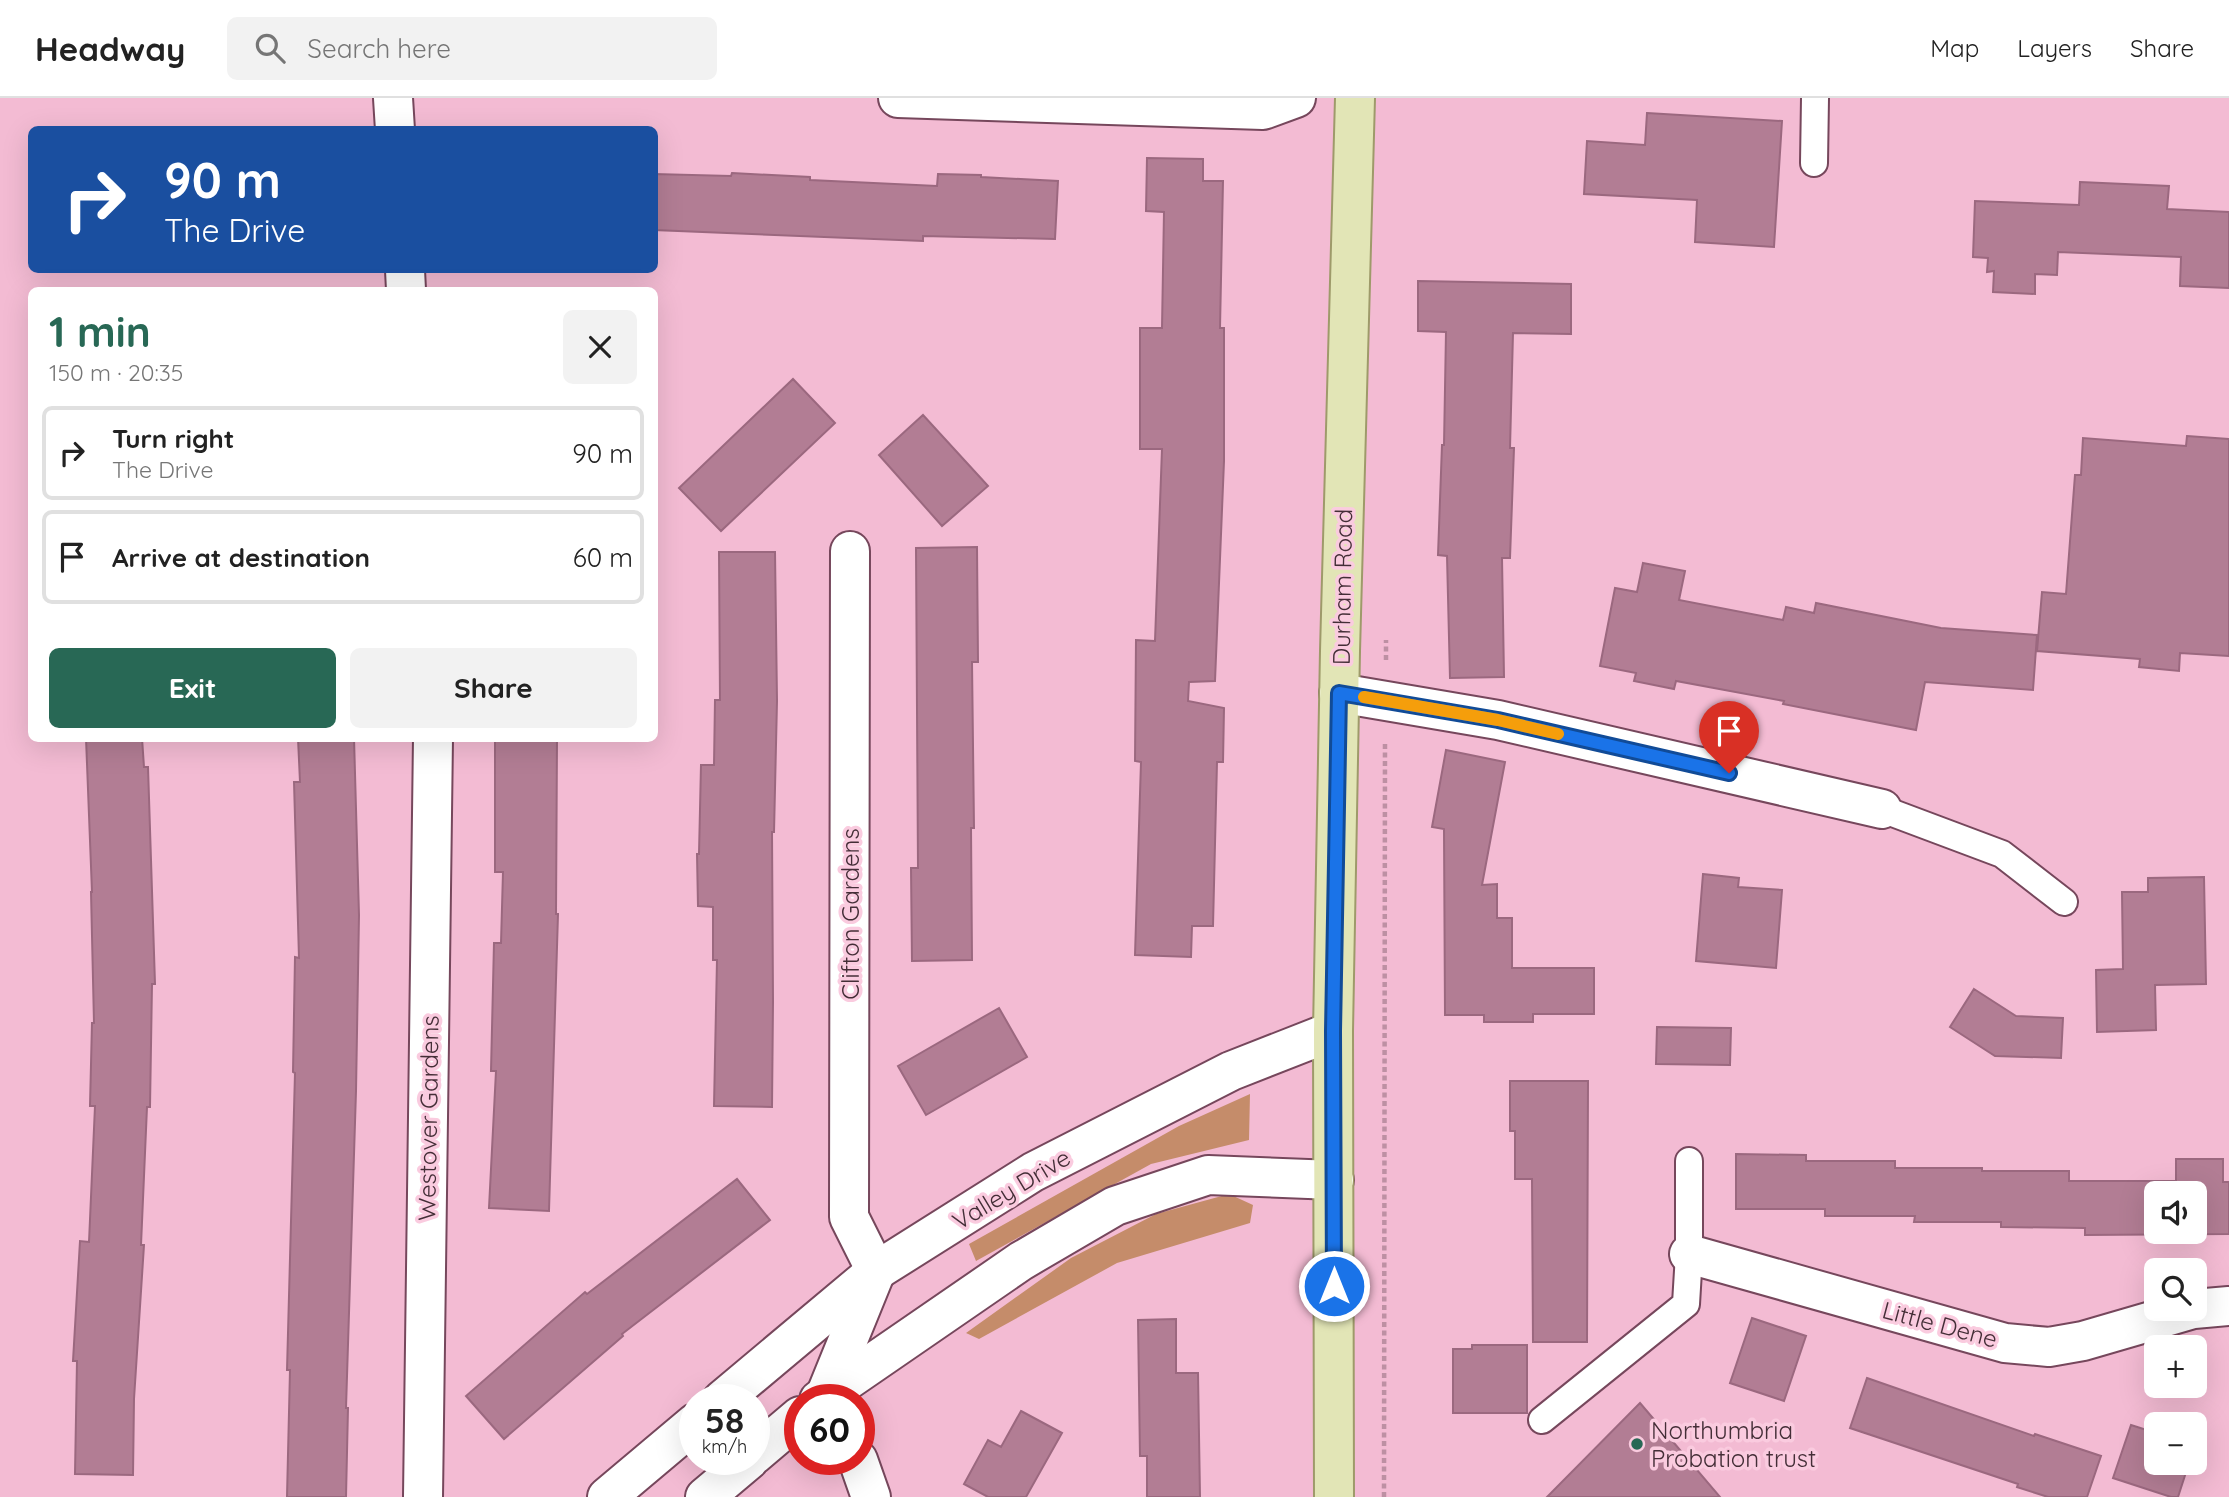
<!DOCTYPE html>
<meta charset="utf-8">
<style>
:root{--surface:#fff;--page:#f2f2f2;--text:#222;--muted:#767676;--line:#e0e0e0;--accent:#286855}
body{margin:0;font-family:Quicksand,sans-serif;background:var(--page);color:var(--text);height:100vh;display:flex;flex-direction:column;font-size:26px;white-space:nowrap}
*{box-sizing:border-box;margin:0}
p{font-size:23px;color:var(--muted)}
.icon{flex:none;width:38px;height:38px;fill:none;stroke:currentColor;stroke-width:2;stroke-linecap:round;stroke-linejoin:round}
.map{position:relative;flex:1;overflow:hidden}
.sheet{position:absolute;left:28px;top:189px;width:630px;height:455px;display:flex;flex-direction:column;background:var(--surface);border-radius:10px;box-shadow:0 7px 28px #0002}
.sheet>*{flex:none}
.guide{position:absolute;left:28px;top:28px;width:630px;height:147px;border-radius:10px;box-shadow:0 7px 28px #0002;background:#1a4fa0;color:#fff;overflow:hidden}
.controls{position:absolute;left:2144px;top:1083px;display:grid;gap:14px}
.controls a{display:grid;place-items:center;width:63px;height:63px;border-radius:10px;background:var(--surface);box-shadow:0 7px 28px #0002;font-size:35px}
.speed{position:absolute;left:679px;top:1286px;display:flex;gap:14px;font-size:35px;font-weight:700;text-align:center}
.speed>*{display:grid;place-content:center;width:91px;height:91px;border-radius:50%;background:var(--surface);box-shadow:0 7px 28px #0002;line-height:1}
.speed small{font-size:18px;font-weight:400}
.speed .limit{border:10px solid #d22;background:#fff;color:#111}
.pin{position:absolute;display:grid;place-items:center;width:60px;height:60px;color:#fff;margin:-72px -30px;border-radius:50% 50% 50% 0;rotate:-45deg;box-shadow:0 0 7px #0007}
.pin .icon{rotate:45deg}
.me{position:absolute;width:77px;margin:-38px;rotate:0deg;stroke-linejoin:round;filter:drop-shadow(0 0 5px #0008)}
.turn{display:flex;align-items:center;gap:24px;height:147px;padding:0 21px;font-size:32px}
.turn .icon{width:91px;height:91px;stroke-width:2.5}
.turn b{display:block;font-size:49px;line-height:60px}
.round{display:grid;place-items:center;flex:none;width:74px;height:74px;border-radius:10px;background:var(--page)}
.head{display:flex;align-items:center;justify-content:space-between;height:119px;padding:0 21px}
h1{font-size:42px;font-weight:700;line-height:52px;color:var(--accent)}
.action{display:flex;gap:14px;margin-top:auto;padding:14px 21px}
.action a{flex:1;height:80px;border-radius:10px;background:var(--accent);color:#fff;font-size:28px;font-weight:700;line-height:80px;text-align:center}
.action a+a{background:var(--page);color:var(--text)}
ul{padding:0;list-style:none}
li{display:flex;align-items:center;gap:21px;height:94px;margin:0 14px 10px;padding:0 7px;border:4px solid var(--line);border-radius:10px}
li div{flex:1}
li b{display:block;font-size:26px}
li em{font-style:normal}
header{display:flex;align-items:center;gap:42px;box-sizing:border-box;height:98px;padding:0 35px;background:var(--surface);border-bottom:2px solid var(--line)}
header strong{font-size:33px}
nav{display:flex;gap:38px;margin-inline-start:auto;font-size:24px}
.search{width:490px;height:63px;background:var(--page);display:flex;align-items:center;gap:18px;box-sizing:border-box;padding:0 24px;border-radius:10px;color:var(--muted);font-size:26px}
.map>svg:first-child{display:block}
.green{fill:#c58c6a}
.building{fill:#b27d94;stroke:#9b687f;stroke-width:2;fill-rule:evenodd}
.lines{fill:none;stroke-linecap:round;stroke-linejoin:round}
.lane-casing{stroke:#76475c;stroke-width:30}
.street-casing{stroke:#76475c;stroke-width:42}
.secondary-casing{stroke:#76475c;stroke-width:42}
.primary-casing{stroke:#9e9a6a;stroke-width:42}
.path{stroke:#bd90a3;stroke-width:4.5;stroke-dasharray:5 3.5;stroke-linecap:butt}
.lane{stroke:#fff;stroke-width:26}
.street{stroke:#fff;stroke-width:38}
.secondary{stroke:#fff;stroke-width:38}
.primary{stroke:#e2e5b6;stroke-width:38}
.route-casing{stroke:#114b97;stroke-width:18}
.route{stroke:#1a73e8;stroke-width:12}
.slow{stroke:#f59e0b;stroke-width:12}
.poi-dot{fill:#286855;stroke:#facbdf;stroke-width:2.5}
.labels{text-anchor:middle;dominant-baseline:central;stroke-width:7;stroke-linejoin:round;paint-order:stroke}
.street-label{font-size:24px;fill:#442e37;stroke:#facbdf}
.poi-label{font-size:24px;fill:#442e37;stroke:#facbdf;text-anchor:start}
</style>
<header>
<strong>Headway</strong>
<div class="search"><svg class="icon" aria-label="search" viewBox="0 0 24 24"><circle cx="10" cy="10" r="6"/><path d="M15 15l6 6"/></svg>Search here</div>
<nav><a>Map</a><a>Layers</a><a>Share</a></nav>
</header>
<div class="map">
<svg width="2229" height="1399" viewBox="0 0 2229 1399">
<rect width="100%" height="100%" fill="#f3bbd3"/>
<!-- green -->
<path class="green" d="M 1250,996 L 1249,1042 L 1151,1066 L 976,1163 L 969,1146 L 1179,1028 Z
M 1229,1096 L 1253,1107 L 1250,1125 L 1117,1165 L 979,1241 L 966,1235 L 1071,1160 L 1156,1116 Z"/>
<!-- building -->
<path class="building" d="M 1647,15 L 1782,23 L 1774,149 L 1695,144 L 1697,102 L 1584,96 L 1587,43 L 1645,47 Z
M 1147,60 L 1203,61 L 1203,83 L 1223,83 L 1220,230 L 1224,230 L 1224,363 L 1215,583 L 1189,584 L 1188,603 L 1224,610 L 1223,664 L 1217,664 L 1213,828 L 1192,828 L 1191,859 L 1135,857 L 1141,664 L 1135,663 L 1136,542 L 1155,543 L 1162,351 L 1140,351 L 1140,230 L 1162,230 L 1164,114 L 1146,113 Z
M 732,75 L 810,79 L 810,82 L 937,88 L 938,76 L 981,77 L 981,79 L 1058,83 L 1055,141 L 923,138 L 923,143 L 654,132 L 654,76 L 731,78 Z
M 2080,84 L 2169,88 L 2167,111 L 2229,114 L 2229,190 L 2180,188 L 2181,159 L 2058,154 L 2057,177 L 2035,176 L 2035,196 L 1993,194 L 1994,173 L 1987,174 L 1988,160 L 1973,159 L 1975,103 L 2079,107 Z
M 1418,183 L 1571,186 L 1571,236 L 1513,235 L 1510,350 L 1514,350 L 1510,460 L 1502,460 L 1504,579 L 1450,580 L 1447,458 L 1438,457 L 1442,347 L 1444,347 L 1446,234 L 1418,233 Z
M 793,281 L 835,325 L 721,433 L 679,390 Z
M 923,317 L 988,388 L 942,428 L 879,357 Z
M 2187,338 L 2229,341 L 2229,558 L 2180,555 L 2179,573 L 2139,569 L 2140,561 L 2037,553 L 2042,494 L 2066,496 L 2075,377 L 2081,377 L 2083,340 L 2186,348 Z
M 977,449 L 978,564 L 972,564 L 974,730 L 971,730 L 972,862 L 912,863 L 911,770 L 918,770 L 916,450 Z
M 719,454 L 775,454 L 777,603 L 774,734 L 772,734 L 773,904 L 772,1009 L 714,1008 L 717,862 L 713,862 L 713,809 L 698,808 L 697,756 L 699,756 L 701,667 L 714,667 L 715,602 L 720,602 Z
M 1643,465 L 1685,473 L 1679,502 L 1783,522 L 1786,509 L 1814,515 L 1816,505 L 1941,530 L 2037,537 L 2033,592 L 1925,584 L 1916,632 L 1783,606 L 1784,603 L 1676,583 L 1674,591 L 1634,583 L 1636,575 L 1600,568 L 1615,490 L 1637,494 Z
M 86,640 L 142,640 L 144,669 L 148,669 L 155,886 L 152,886 L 150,1009 L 147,1009 L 141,1147 L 144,1147 L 134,1301 L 133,1377 L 75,1376 L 77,1263 L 73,1263 L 80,1143 L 89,1144 L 95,1008 L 90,1008 L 92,925 L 94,925 L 91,794 L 92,794 Z
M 298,640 L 354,640 L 359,817 L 356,993 L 346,1310 L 348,1310 L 346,1399 L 287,1399 L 290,1272 L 287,1272 L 295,975 L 293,974 L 295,859 L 299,860 L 294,684 L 300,684 Z
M 495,640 L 557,640 L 556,816 L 558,816 L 549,1113 L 489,1110 L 496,973 L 491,973 L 494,845 L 501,845 L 503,774 L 495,774 Z
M 1446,652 L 1505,664 L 1482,787 L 1497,786 L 1497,820 L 1512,820 L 1512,870 L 1594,870 L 1594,916 L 1533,916 L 1533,924 L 1484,924 L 1484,917 L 1445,917 L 1444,731 L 1432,729 Z
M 1703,776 L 1739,780 L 1738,789 L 1782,792 L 1776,870 L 1696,863 Z
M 2204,779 L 2206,886 L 2155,887 L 2156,932 L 2097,934 L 2096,872 L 2123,871 L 2122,794 L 2148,794 L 2148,780 Z
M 1974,891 L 2016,918 L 2063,920 L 2061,960 L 1995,958 L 1950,929 Z
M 999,910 L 1027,959 L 926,1017 L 898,968 Z
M 1657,929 L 1731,930 L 1730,967 L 1656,966 Z
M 1510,983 L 1588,983 L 1587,1244 L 1533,1244 L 1532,1081 L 1515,1081 L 1515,1033 L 1510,1033 Z
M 1736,1056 L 1806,1057 L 1806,1063 L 1895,1063 L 1895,1070 L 1982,1070 L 1982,1073 L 2069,1073 L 2069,1083 L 2176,1083 L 2176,1061 L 2223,1061 L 2223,1084 L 2229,1084 L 2229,1136 L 2085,1137 L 2085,1130 L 2001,1129 L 2001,1124 L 1914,1124 L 1915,1118 L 1825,1118 L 1825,1111 L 1736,1111 ZM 2156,1096 L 2194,1096 L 2194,1134 L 2156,1134 Z
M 737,1081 L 770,1122 L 622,1236 L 623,1238 L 504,1341 L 466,1298 L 585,1194 L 587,1196 Z
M 1752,1220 L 1806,1238 L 1784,1303 L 1730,1285 Z
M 1176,1221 L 1176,1275 L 1198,1275 L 1200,1399 L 1147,1399 L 1147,1358 L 1140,1358 L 1138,1222 Z
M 1472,1247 L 1527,1247 L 1527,1315 L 1453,1315 L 1453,1251 L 1472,1251 Z
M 1867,1280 L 2034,1338 L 2035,1336 L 2101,1358 L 2087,1399 L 2048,1399 L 2017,1389 L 2018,1386 L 1850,1330 Z
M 1640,1305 L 1720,1399 L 1547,1399 Z
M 1021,1313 L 1062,1335 L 1026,1399 L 988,1399 L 964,1386 L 988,1342 L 1001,1349 Z
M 2131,1327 L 2156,1335 L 2156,1365 L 2189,1365 L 2178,1399 L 2171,1399 L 2113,1380 Z"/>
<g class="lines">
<defs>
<path id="lane" d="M 1814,65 L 1815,0
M 1882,711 L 2002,756 L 2064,804
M 1542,1322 L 1686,1206 L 1689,1156 L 1689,1063"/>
<path id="street" d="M 393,0 L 395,32
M 898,0 L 1263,12 L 1296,0
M 405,172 L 406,192
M 1339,595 L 1498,622 L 1882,711
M 1689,1156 L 2005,1245 L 2049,1249 L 2083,1243 L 2193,1211
M 2194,1211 L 2229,1208
M 829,1302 L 826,1296 L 876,1173 L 849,1119 L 850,453
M 858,1362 L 871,1399
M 423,1399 L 433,640"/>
<path id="secondary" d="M 722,1302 L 876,1173 L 1033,1074 L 1231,973 L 1333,933
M 819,1302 L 1021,1163 L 1115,1108 L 1208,1077 L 1334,1082
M 754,1357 L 800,1318
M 607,1399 L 695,1325
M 705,1399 L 749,1362"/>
<path id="primary" d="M 1334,1399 L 1333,933 L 1340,553 L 1355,0"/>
</defs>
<!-- lane casing -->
<use href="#lane" class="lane-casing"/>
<!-- street casing -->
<use href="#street" class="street-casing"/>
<!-- secondary casing -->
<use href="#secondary" class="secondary-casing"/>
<!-- primary casing -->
<use href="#primary" class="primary-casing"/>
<!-- path -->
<path class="path" d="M 1386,562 L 1386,542
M 1384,1399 L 1385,644"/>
<!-- lane -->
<use href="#lane" class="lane"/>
<!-- street -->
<use href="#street" class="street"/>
<!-- secondary -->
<use href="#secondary" class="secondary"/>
<!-- primary -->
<use href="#primary" class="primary"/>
</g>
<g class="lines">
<defs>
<path id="route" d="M 1334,1188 L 1333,933 L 1339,595 L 1498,622 L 1729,675"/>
</defs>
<!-- route casing -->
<use href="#route" class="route-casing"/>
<!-- route -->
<use href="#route" class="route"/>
<!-- slow -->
<path class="slow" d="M 1364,599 L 1498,622 L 1558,636"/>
</g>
<!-- markers -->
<circle class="poi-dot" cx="1637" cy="1346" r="7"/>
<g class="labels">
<!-- street labels -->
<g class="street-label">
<text transform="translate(1342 489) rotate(-89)">Durham Road</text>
<text transform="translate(850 816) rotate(-90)">Clifton Gardens</text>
<text transform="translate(428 1020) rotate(-89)">Westover Gardens</text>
<text transform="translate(1011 1091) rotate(-31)">Valley Drive</text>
<text transform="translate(1940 1226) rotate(15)">Little Dene</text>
</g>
<!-- poi labels -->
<g class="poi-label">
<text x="1651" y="1332">Northumbria<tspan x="1651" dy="28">Probation trust</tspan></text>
</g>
</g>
</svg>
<div class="controls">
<a><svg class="icon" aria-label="sound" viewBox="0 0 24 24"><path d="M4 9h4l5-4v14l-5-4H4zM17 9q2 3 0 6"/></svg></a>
<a><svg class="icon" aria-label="search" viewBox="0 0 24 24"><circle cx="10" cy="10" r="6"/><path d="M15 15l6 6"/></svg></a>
<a>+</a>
<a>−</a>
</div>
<div class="speed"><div>58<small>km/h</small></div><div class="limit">60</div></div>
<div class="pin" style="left:1729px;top:675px;background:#d93025"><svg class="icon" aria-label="arrive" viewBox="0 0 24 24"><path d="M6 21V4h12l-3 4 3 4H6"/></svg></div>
<svg class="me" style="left:1334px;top:1188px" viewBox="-20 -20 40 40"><circle r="17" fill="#1a73e8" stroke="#fff" stroke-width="3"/><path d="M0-11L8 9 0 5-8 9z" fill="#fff"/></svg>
<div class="guide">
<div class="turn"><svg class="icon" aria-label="right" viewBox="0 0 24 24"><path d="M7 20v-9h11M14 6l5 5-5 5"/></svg><div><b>90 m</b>The Drive</div></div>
</div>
<section class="sheet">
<div class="head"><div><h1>1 min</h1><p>150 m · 20:35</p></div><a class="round"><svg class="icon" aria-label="close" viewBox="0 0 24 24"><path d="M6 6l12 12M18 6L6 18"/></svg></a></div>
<ul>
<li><svg class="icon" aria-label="right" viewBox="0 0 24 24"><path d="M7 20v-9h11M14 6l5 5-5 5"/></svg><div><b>Turn right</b><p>The Drive</p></div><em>90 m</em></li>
<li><svg class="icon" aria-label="arrive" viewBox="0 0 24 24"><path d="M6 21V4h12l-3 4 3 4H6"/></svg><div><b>Arrive at destination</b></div><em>60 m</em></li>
</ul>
<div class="action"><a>Exit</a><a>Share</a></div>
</section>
</div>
